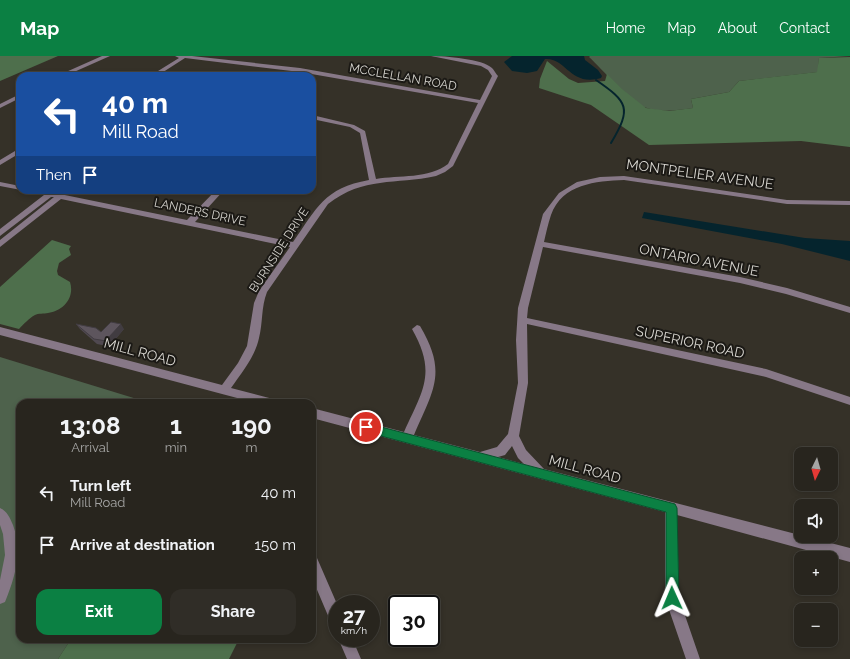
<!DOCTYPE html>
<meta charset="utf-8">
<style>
:root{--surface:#28251e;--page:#302d27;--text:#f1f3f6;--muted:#a5a5a4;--line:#44423c;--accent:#0b8043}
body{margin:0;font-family:Raleway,sans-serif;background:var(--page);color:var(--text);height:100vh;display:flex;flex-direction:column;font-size:15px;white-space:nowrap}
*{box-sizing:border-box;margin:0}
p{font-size:13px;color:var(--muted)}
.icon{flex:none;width:22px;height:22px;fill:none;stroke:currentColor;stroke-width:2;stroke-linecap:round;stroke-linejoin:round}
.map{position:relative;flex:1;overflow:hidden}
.panel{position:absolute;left:16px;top:343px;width:300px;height:244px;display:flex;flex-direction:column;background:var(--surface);border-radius:12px;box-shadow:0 2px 6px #0003,0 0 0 1px var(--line)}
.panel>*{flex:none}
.hud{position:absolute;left:16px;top:16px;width:300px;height:122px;border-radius:12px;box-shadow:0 2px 6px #0003,0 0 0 1px var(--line);background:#1a4fa0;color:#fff;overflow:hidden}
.needle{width:26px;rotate:185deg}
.tools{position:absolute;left:794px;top:391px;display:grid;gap:8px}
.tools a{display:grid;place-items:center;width:44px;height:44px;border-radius:8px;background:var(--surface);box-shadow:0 2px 6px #0003,0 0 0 1px var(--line);font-size:20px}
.speed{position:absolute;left:328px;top:539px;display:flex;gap:8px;font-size:20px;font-weight:700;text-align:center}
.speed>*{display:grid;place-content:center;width:52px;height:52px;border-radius:50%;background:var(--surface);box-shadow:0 2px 6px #0003,0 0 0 1px var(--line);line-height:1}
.speed small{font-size:10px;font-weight:400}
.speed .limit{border:2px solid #111;border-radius:6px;background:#fff;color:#111}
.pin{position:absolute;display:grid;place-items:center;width:34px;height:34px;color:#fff;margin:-17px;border:2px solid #fff;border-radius:50%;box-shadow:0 1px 4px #0007}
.me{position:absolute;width:44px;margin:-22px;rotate:359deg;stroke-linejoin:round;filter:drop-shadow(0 0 3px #0008)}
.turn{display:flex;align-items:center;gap:14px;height:84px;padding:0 20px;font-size:18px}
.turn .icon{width:52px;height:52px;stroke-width:2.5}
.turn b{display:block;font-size:28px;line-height:34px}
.then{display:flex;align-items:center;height:38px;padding:0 20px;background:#0003;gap:8px;font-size:15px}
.eta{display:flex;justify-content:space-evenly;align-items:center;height:68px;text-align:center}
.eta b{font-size:24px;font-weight:700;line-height:28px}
.cta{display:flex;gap:8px;margin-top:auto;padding:8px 20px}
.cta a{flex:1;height:46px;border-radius:12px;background:var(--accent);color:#fff;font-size:16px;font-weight:700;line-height:46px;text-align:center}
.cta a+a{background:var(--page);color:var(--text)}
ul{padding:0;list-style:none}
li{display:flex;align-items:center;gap:12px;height:52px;padding:0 20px}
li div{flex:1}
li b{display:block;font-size:15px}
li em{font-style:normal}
header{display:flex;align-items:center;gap:24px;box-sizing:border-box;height:56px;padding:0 20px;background:var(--accent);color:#fff}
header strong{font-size:19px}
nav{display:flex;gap:22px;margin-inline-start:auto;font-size:14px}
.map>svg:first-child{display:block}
.green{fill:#4e624c}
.forest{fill:#4e6f4c}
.water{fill:#05242d}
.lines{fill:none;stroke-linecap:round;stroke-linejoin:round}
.stream{stroke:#05242d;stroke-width:2}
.minor{fill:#877887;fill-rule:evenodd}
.wall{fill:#504950}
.shaded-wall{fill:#413c41}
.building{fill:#5d555d;stroke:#413c41}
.route{fill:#0b8043;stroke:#07532c}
.labels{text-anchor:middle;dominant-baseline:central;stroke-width:4;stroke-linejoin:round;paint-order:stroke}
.far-street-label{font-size:12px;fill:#d8d6d0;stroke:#1b1915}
.street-label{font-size:14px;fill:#d8d6d0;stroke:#1b1915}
</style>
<header>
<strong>Map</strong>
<nav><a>Home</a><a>Map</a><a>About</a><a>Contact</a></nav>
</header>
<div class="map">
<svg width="850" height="603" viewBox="0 0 850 603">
<rect width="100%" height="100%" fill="#353128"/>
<!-- green -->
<path class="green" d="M 590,0 L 850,0 L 819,2 L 818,16 L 739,25 L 729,36 L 691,43 L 693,52 C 678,54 662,57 647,52 C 633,49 601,12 589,1 Z
M 0,301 L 150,347 L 20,347 L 20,583 L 71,583 L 58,603 L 0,603 Z"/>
<!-- forest -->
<path class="forest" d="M 0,0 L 58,0 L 0,25 Z
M 850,1 L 850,91 L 801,85 L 649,89 L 591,49 L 539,32 L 540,23 L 547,5 L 569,23 L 578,27 L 605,25 L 607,18 L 622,33 L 646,52 L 669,55 L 693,52 L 691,43 L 729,36 L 739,25 L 817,16 L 819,2 Z
M 52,184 L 71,190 L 69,193 L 71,199 L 59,207 L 57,215 L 58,219 L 70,226 C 75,242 63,255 48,257 C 44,258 38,257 35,259 C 29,262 23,269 19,273 L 0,268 L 0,231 Z
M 71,583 L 239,583 L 229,603 L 58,603 Z"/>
<!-- water -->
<path class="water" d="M 512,0 L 584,0 L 585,4 L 598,14 L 602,20 L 601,22 C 570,31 566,1 545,3 L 537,15 L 527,17 L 512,15 L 504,6 Z
M 644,156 L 805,182 L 850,185 L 850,205 L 782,188 L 642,162 Z"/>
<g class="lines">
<!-- stream -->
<path class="stream" d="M 596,24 C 628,46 632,52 611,87"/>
<!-- minor -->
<path class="minor" d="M 102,0 L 110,0 L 65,20 L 57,20 Z
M 175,0 L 192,0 L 300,12 L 480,44 L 492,20 L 488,14 L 481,10 L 431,0 C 445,0 483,3 492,12 C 494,14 496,18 498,20 L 453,110 L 445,116 L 436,120 C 395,129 364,120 328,148 L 267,236 C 261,251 263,267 259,282 C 255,301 242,316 231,332 L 273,343 L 277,344 L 278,347 L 256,347 L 0,279 L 0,271 L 222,329 L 238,307 L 247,290 L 254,247 L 259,235 L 290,191 L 61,143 L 0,191 L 0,184 L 54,141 L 51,141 L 0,180 L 0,173 L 44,139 L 25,134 L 50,136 L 187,164 L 216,134 L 224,134 L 195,166 L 293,186 C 317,152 324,132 369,124 L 360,77 L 350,71 L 312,63 L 312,59 L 354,69 L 365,75 L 376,123 C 399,119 429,123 448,108 L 478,47 L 300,16 L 185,2 L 157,20 L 150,20 L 179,2 Z
M 20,38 L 20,42 L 0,52 L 0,48 Z
M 20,92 L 20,97 L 0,109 L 0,104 Z
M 624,120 L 787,144 L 850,145 L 850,149 L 787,148 L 624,124 C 596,125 562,128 551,159 C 548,168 546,177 544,186 L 740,221 L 787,232 L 850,251 L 850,257 L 786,238 L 740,227 L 543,191 L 528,252 L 527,262 L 766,313 L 850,341 L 850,349 L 766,321 L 527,268 L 528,327 L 519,380 L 526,394 L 544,413 L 850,492 L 850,506 L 677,459 L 679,542 L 700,603 L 686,603 L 665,542 L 665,456 L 312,362 L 312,352 L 404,376 C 423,334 437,317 412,273 L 417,269 L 420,270 C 448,317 433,334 414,379 L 480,396 L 497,391 L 508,378 L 518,327 L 516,284 L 518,252 L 543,158 L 559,137 L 577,126 L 600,121 ZM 512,390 L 518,402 L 524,408 L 498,401 L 505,399 Z
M 0,126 L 20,130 L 21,134 L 0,130 Z
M 0,452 C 7,455 10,462 13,469 C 23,496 15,521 5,546 L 0,548 L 0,524 L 5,499 L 3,478 L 0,469 Z
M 312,500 L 317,502 L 337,548 L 337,571 L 332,569 L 312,522 Z
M 338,582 L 352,582 L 361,603 L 347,603 Z"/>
</g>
<!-- wall -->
<path class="wall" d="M 76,268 L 101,276 L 124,273 L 113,286 L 117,292 L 97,288 L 80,273 Z"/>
<!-- shaded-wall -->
<path class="shaded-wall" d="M 121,268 L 124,273 L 113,286 L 108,282 Z"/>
<!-- building -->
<path class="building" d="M 111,266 L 121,268 L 108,282 L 113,286 L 94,283 L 76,268 L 96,272 L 101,276 Z"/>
<!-- route -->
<path class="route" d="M 366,367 L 675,448 L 677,452 L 679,542 L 677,547 L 672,548 L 668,547 L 666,542 L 666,456 L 366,376 L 361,371 Z"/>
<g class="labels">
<!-- far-street labels -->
<g class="far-street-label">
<text transform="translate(403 21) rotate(10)">MCCLELLAN ROAD</text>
<text transform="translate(200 156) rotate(12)">LANDERS DRIVE</text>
<text transform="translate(279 194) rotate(-57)">BURNSIDE DRIVE</text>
</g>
<!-- street labels -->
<g class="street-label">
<text transform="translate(700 118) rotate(8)">MONTPELIER AVENUE</text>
<text transform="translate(699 204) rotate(11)">ONTARIO AVENUE</text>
<text transform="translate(690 286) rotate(12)">SUPERIOR ROAD</text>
<text transform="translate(140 296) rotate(15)">MILL ROAD</text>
<text transform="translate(585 413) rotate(15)">MILL ROAD</text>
</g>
</g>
</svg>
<div class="tools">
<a><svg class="needle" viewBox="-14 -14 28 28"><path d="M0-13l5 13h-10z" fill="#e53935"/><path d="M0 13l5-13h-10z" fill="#a5a5a4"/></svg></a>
<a><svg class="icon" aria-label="sound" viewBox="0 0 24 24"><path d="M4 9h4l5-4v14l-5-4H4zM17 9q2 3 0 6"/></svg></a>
<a>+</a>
<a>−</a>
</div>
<div class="speed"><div>27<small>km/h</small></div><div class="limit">30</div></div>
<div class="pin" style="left:366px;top:371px;background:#d93025"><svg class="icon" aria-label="arrive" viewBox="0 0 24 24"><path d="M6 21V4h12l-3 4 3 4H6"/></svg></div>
<svg class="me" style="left:672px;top:542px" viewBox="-20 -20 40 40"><path d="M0-17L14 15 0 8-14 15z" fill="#0b8043" stroke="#fff" stroke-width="4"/></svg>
<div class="hud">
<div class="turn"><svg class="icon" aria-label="left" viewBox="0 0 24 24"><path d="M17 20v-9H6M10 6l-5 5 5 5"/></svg><div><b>40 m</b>Mill Road</div></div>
<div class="then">Then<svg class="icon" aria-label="arrive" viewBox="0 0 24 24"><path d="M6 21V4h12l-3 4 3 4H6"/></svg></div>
</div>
<section class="panel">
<div class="eta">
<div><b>13:08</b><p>Arrival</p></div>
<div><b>1</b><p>min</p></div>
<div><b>190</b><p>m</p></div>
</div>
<ul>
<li><svg class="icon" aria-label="left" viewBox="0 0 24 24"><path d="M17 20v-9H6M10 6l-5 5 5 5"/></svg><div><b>Turn left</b><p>Mill Road</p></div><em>40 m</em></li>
<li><svg class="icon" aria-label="arrive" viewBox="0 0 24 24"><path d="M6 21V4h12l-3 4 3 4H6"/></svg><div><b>Arrive at destination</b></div><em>150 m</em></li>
</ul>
<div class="cta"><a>Exit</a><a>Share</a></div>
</section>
</div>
